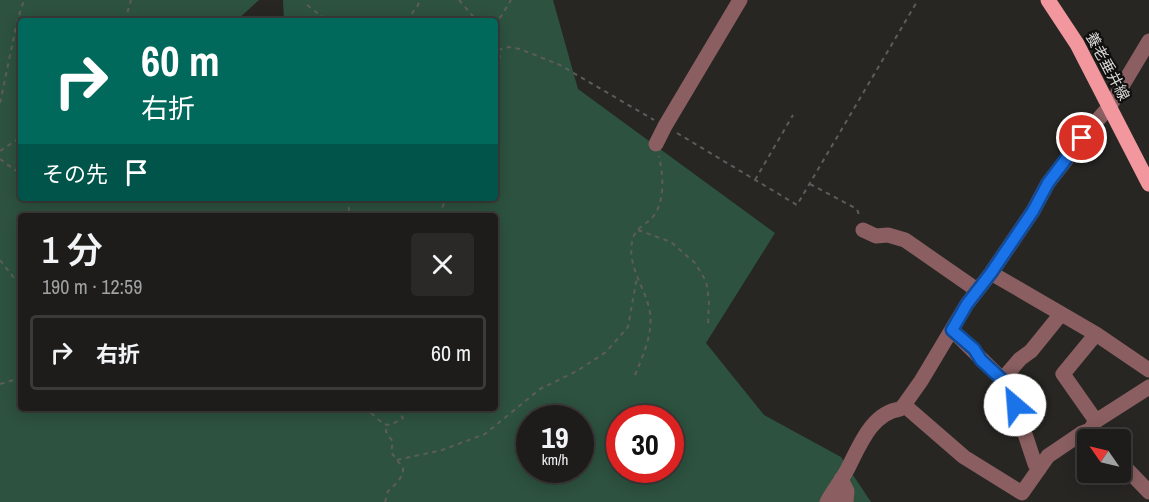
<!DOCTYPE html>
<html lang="ja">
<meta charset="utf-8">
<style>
:root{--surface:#1d1c1a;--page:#2a2927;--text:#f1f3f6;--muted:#a0a1a2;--line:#3b3a39}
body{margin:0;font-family:"Archivo Narrow","Noto Sans JP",sans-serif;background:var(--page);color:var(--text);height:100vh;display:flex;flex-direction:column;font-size:22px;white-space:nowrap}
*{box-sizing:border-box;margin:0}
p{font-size:20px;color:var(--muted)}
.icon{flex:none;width:33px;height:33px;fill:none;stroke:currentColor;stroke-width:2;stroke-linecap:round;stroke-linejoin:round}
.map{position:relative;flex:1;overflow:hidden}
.details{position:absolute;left:18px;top:213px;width:480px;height:198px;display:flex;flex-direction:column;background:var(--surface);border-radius:6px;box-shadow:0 3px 15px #0003,0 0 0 2px var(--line)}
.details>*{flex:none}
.guide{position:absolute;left:18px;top:18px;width:480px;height:183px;border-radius:6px;box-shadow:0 3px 15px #0003,0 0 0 2px var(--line);background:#00695c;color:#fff;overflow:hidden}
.needle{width:39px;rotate:304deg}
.tools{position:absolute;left:1077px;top:429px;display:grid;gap:12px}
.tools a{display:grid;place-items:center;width:54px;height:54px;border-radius:6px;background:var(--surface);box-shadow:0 3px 15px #0003,0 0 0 2px var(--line);font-size:30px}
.speed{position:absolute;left:516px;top:405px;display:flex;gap:12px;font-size:30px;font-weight:700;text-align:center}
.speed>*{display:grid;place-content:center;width:78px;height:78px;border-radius:50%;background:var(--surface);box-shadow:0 3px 15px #0003,0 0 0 2px var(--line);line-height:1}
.speed small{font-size:15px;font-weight:400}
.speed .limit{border:9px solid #d22;background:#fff;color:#111}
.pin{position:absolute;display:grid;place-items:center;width:51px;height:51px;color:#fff;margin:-26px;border:3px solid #fff;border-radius:50%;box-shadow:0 2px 6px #0007}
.me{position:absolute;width:66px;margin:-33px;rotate:333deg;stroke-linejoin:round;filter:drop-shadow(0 0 4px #0008)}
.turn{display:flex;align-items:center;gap:21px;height:126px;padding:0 24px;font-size:27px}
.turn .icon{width:78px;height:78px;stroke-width:2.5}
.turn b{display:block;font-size:42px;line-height:51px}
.then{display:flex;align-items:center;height:57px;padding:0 24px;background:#0003;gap:12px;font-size:22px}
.round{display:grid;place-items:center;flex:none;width:63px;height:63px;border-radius:6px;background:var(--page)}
.headline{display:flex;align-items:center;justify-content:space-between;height:102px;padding:0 24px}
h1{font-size:36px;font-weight:600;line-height:45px}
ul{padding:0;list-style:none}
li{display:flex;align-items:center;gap:18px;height:75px;margin:0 12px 9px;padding:0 12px;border:3px solid var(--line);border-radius:6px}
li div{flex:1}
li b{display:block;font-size:22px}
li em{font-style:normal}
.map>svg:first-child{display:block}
.green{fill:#2d523f;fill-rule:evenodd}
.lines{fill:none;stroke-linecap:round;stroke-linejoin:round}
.path{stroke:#5d5c5a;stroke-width:2;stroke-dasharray:4.5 4.5;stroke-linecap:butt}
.minor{stroke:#8b5f61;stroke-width:15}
.major{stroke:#f1979d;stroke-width:15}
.route-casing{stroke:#114b97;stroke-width:15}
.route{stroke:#1a73e8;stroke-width:10}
.labels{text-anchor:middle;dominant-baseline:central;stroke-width:4.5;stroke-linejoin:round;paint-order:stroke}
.street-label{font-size:15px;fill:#dad9d7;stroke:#0f0f0d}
</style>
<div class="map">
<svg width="1149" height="502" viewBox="0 0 1149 502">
<rect width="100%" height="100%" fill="#272623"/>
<!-- green -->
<path class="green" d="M 0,0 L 259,0 L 236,21 L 21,21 L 21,198 L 495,198 L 495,21 L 284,21 L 283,0 L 553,0 L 578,89 L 775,233 L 706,343 L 764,415 L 841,457 L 871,502 L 0,502 ZM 21,216 L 495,216 L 495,408 L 21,408 ZM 530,418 L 580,418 L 580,470 L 530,470 ZM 620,418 L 670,418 L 670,470 L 620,470 Z"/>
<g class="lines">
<!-- path -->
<path class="path" d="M 459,0 L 477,21
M 307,5 L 328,21
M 125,21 L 131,0
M 406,21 L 417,7 L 420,0
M 495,26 L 511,0
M 495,45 L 500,57 L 495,86
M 498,50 L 509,47 L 520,49 L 560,65 L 654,120
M 0,103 L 17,22 L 24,0
M 677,133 L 797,205 L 918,0
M 0,151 L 21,137
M 0,159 L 15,170 L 21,172
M 755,180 L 793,115
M 810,184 L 857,209 L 860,218
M 347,198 L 350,216
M 439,216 L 446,198
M 638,230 L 671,242 L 695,263 L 706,281 L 709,300 L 708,326
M 0,260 L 21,287
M 635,375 C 643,356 653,333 650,313 C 646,287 625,265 633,238 C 636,228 646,224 652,218 C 666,202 663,174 659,156
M 0,384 L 21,378
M 371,413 C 386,426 385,429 403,418 L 396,408
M 397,460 L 442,450 L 485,434 L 540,389 L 577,371 L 606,352 L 628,327 L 636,282 L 638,280
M 385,502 L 388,491 L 398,482 L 403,473 L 403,468 L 391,452 L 393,442 L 386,432 L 387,426"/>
<!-- minor -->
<path class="minor" d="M 1149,41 L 1110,106 L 1094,124 L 1048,183 L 1033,211 L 991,273 L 967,304 L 921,381 L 904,405 L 964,457 L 1022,493 L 1048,456 L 1082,433 L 1090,430 L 1096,421 L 1149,387
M 656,144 L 665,126 L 740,0
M 863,230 L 876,236 L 888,235 L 905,240 L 977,290
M 991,273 L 1096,334
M 952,330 L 1009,386 L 1035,464 L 1039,469
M 1002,380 L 1020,359 L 1031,351 L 1061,314
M 1096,421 L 1063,374 L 1096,334 L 1149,370
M 1120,462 L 1149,492
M 841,479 L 847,491 L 846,501 L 843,502
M 827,502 C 833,491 841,481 847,470 C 859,447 871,413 900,409 L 904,405"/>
<!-- major -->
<path class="major" d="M 1048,0 L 1077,44 L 1149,184"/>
</g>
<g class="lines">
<defs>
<path id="route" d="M 1015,405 L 1009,386 L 981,360 L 974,349 L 952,330 L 967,304 L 991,273 L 1033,211 L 1048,183 L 1082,138"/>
</defs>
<!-- route casing -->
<use href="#route" class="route-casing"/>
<!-- route -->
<use href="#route" class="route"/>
</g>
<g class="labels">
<!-- street labels -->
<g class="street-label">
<text transform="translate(1108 66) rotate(62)">養老垂井線</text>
</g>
</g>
</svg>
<div class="tools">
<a><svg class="needle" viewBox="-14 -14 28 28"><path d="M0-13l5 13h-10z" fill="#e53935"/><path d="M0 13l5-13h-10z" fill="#a0a1a2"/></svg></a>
</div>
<div class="speed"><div>19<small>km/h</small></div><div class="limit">30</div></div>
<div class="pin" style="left:1082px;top:138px;background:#d93025"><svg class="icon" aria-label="arrive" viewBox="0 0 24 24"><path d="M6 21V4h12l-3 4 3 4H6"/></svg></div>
<svg class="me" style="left:1015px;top:405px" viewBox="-20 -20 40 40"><circle r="19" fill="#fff"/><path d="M0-13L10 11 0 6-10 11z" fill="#1a73e8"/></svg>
<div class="guide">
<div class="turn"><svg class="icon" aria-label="right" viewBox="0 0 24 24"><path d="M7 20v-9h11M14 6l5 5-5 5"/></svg><div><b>60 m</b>右折</div></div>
<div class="then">その先<svg class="icon" aria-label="arrive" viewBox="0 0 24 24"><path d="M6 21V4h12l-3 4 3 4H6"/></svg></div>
</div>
<section class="details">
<div class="headline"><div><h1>1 分</h1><p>190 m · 12:59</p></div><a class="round"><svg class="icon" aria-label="close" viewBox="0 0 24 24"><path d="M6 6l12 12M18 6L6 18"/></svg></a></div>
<ul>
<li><svg class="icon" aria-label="right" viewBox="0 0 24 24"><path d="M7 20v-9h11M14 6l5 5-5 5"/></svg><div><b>右折</b></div><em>60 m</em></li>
</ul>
</section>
</div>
